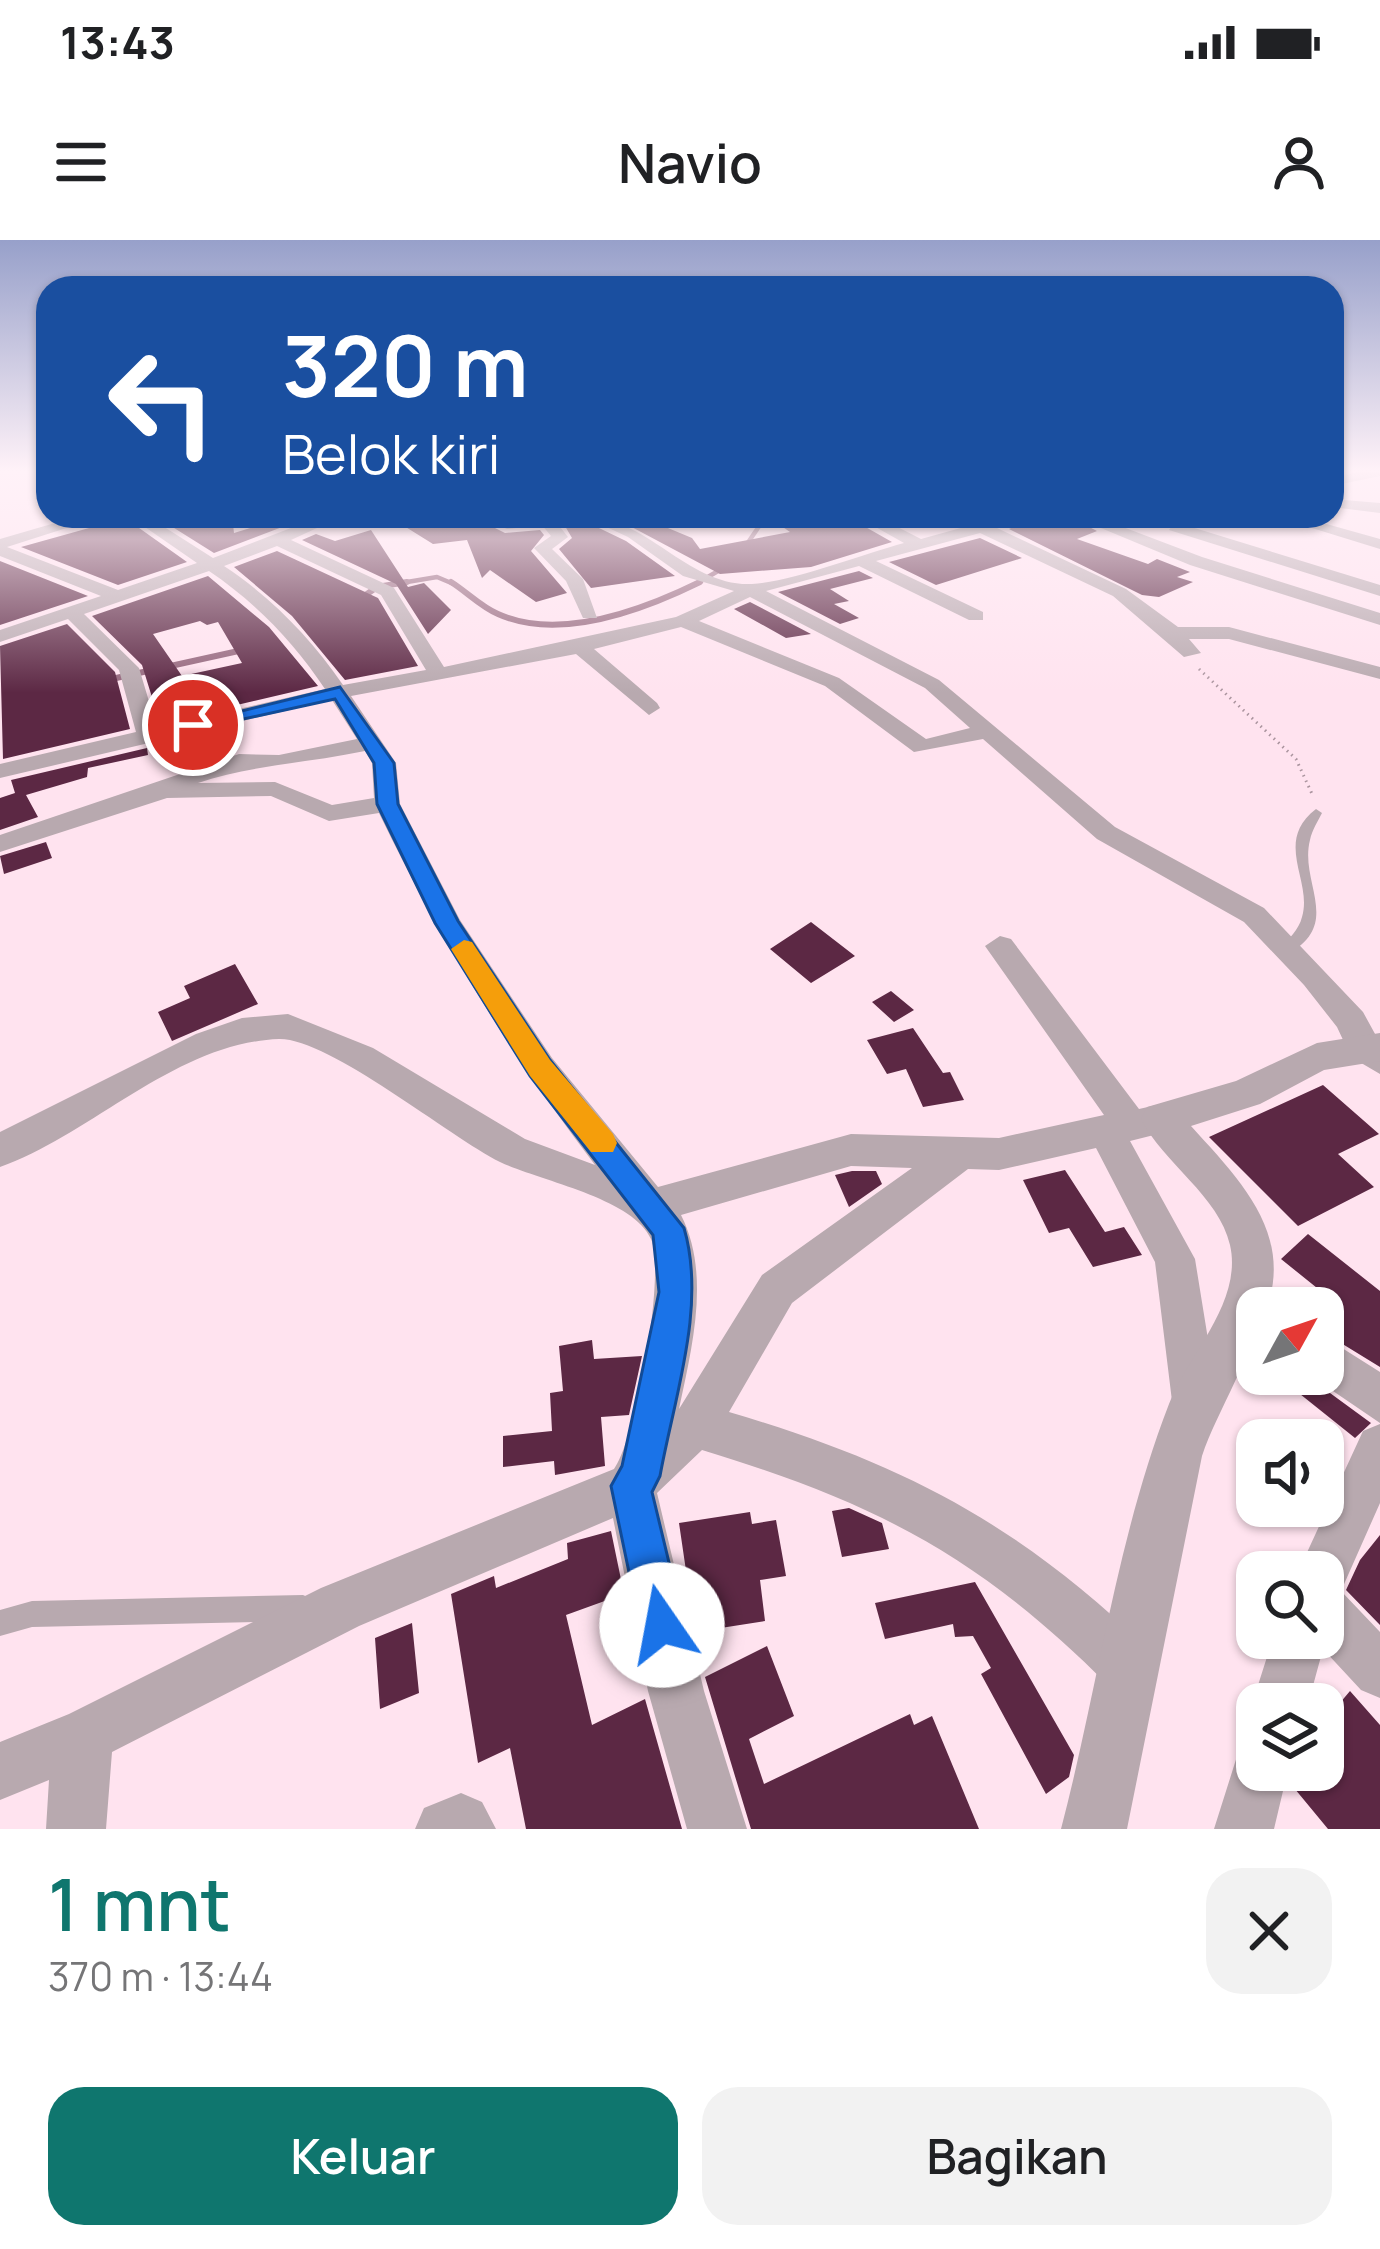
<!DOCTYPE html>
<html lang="id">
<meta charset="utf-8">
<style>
:root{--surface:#fff;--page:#f2f2f2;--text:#202124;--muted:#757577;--accent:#0f766e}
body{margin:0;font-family:Manrope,sans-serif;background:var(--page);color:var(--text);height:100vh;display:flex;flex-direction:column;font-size:45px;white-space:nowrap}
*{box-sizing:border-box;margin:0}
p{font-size:39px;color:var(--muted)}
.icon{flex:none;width:66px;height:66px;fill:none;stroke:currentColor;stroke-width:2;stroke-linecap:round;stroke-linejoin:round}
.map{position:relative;height:1589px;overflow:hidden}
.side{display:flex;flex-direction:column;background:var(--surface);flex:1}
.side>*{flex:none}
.banner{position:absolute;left:36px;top:36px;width:1308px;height:252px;border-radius:36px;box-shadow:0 3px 9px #0004;background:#1a4fa0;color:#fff;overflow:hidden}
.needle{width:78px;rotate:50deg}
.fabs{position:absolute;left:1236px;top:1047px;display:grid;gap:24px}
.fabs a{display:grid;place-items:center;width:108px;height:108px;border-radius:24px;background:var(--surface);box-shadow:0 3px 9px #0004;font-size:60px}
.pin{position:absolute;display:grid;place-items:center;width:102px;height:102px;color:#fff;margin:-51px;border:6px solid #fff;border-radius:50%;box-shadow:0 3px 12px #0007}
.me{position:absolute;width:132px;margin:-66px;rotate:348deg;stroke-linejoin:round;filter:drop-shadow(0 0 9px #0008)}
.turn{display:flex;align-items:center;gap:42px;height:252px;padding:0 48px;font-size:54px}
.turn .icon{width:156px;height:156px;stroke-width:2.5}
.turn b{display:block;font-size:84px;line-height:102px}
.round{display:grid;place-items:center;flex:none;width:126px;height:126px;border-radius:36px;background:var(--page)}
.overview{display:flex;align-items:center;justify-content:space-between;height:204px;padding:0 48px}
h1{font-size:72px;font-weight:600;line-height:90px;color:var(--accent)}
.button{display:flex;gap:24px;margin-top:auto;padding:24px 48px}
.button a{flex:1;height:138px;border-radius:36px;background:var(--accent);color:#fff;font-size:48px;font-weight:600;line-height:138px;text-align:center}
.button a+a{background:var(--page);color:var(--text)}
.status{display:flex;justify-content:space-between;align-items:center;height:84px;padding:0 60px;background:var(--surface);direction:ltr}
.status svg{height:33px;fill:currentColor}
header{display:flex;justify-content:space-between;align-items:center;height:156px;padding:0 48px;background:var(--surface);font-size:54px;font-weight:600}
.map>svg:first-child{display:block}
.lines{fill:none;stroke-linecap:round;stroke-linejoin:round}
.stream-far1{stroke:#94667c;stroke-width:4.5}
.stream{stroke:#94667c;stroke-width:6}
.building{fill:#5c2844;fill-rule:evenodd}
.path{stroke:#aa949e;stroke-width:3;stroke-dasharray:1.5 4.5;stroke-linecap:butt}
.service{fill:#b8a9af;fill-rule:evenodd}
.minor{fill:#b8a9af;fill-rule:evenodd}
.tertiary{fill:#b8a9af;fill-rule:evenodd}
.route{fill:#1a73e8;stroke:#114b97;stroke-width:3}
.slow{fill:#f59e0b}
</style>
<div class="status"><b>13:43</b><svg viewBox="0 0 49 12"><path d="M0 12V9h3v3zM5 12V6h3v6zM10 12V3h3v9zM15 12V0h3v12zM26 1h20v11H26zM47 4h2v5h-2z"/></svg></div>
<header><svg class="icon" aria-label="menu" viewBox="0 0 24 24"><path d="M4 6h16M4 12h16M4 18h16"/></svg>Navio<svg class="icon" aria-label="person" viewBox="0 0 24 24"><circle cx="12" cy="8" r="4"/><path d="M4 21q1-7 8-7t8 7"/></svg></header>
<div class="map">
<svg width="1380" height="1589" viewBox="0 0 1380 1589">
<rect width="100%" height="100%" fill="#ffe3ef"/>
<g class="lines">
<!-- stream-far1 -->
<path class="stream-far1" d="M 745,307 L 766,276
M 389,345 L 437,337 L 456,345
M 694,345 L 725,327"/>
<!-- stream -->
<path class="stream" d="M 451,342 C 467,352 481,367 498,374 C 560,402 643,370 700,342
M 357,361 L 377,347 L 407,342
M 107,440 L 243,410"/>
</g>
<!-- building -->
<path class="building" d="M 155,276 L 232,276 L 234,293 L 273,281 L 290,284 L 214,313 Z
M 388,276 L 471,276 L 505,293 L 540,290 L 544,295 L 531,311 L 567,353 L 536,362 L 490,330 L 482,338 L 467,300 L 433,304 Z
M 574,276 L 626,301 L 675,336 L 591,348 L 559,309 L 572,298 L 565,286 Z
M 611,276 L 639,276 L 692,298 L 700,309 L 790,292 L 777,283 L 806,276 L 862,285 L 892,302 L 811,327 L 720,334 Z
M 1036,276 L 1068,276 L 1097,291 L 1077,299 L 1148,324 L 1157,319 L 1190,332 L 1177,337 L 1193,342 L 1159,357 L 1142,355 L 1009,289 Z
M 125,278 L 187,322 L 118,345 L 21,307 Z
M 371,290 L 408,347 L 424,343 L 451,370 L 428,394 L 396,344 L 302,300 L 316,294 L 335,301 Z
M 980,298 L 1022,318 L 936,345 L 889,322 Z
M 277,311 L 378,358 L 418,426 L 345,440 L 292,376 L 234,327 Z
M 0,321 L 88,356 L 0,385 Z
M 859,331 L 873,338 L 830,349 L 849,361 L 834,364 L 859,378 L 840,384 L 778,352 Z
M 208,336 L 269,387 L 318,446 L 160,483 L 142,425 L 92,376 ZM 200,381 L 207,385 L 218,382 L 242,423 L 182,436 L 153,394 Z
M 750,362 L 811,394 L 786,398 L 734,369 Z
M 67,384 L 115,432 L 130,489 L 3,519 L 0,406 Z
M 147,508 L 148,515 L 88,528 L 87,537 L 26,555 L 38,577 L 0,590 L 0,558 L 15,553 L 11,540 Z
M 46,602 L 52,618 L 4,634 L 0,616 Z
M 811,682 L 855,716 L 811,743 L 770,709 Z
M 235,724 L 258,764 L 172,801 L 158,772 L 190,758 L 184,746 Z
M 891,751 L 914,770 L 894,782 L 872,762 Z
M 913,788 L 943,833 L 950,832 L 964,860 L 923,867 L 906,829 L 887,834 L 867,800 Z
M 1323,845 L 1379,894 L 1338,914 L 1374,947 L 1298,986 L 1209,897 Z
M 1065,930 L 1105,992 L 1124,987 L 1142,1015 L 1093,1027 L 1069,988 L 1049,993 L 1023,940 Z
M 852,931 L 876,931 L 882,944 L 849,967 L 835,935 Z
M 1308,994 L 1380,1051 L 1380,1127 L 1323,1092 L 1323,1068 L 1309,1068 L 1322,1052 L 1281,1019 Z
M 592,1100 L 594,1119 L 642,1116 L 629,1175 L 601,1177 L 605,1226 L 555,1235 L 554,1221 L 503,1227 L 503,1196 L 552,1191 L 550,1153 L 563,1151 L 559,1106 Z
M 1275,1134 L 1304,1134 L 1371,1183 L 1355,1198 Z
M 849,1268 L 882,1283 L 889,1309 L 842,1317 L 832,1271 Z
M 750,1272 L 752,1284 L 776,1280 L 786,1336 L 760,1340 L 765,1381 L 695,1392 L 679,1283 Z
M 611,1291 L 624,1354 L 566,1375 L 592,1485 L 645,1459 L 682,1589 L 526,1589 L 510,1508 L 478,1523 L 451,1354 L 494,1336 L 496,1348 L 568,1319 L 567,1303 Z
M 1380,1295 L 1380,1385 L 1346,1350 L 1360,1320 Z
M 975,1342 L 1074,1515 L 1069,1537 L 1046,1554 L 981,1434 L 991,1428 L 973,1396 L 955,1397 L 953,1384 L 885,1399 L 875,1363 Z
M 412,1383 L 419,1453 L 380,1469 L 375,1398 Z
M 767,1406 L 794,1476 L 749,1499 L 764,1544 L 910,1474 L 914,1485 L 932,1476 L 979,1589 L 751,1589 L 705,1437 Z
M 1350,1451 L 1380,1485 L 1380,1589 L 1328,1589 L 1290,1543 L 1292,1530 L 1323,1530 L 1323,1483 Z"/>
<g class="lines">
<!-- path -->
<path class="path" d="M 1199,429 L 1296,519 L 1313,556"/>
<!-- service -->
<path class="service" d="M 1316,569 L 1322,573 C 1318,581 1312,590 1310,600 C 1299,643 1343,683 1288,714 L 1280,709 C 1288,699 1299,690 1302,677 C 1313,641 1273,602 1316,569 Z
M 303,1355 L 312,1359 L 316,1368 L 312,1377 L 303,1381 L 32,1387 L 0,1396 L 0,1370 L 32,1361 Z"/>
<!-- minor -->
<path class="minor" d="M 1367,230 L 1380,230 L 1380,236 L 1332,246 L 1332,238 Z
M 1332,259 L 1380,263 L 1380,273 L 1332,267 Z
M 79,276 L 104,276 L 7,307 L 118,350 L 197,323 L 129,276 L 147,276 L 213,318 L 322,276 L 343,276 L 291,300 L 394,348 L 444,427 L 676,377 L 734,351 L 683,336 L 628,297 L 583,276 C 647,276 688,347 752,344 C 791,342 863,314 904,303 L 856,276 L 876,276 L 921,299 L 968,286 L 974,279 L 1032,276 L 997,288 L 1126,349 L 1178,387 L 1229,387 L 1380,427 L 1380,439 L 1229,399 L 1189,399 L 1201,413 L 1184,417 L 1113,356 L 980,293 L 876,321 L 983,372 L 983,380 L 969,380 L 859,326 L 766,351 L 939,440 L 1115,587 L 1264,668 L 1363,772 L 1380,803 L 1380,834 L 1351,817 L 1337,787 L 1304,745 L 1244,682 L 1097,599 L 983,499 L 914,512 L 825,446 L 681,387 L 594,409 L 657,463 L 660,468 L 649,475 L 576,414 L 351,456 L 396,523 L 400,564 L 460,680 L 552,818 L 658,947 L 851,894 L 999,898 L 1104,875 L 985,706 L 1000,696 L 1011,699 L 1139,869 L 1161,864 L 1174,868 L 1179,879 L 1174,890 L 1130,901 L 1195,1019 L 1218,1161 L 1211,1177 L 1195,1184 L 1179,1177 L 1172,1161 L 1155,1022 L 1096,908 L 999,930 L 968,929 L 792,1063 L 729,1172 C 901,1223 1016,1282 1146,1407 L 1154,1426 L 1146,1445 L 1127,1453 L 1108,1445 C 979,1316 876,1263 702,1210 L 657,1253 L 704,1451 L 747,1589 L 687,1589 L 648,1451 L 613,1278 L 359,1386 L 112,1512 L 106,1589 L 46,1589 L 49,1540 L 0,1560 L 0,1502 L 69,1474 L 321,1348 L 614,1229 C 636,1200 666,1033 651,999 C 633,958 540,941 500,922 C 450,897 329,798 279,799 C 175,803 93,894 0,927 L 0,892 L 196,794 L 242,778 L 288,774 L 373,808 L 525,899 L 595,925 C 510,814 440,699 379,573 L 329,581 L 271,556 L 167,558 L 0,612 L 0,595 L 239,514 L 279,515 L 357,499 L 332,460 L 0,538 L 0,524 L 136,492 L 119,430 L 68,379 L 0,402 L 0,390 L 101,356 L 0,316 L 0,299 ZM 277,306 L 381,355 L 426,430 L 343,445 C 311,398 271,357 224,326 ZM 209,331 C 255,362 294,402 325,449 L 157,488 L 139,428 L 84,374 ZM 750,357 L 925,448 L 970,488 L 926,499 L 839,438 L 699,381 ZM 365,511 L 372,523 L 374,558 L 332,565 L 275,542 L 198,543 C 252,525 308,523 365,511 ZM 851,926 L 912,928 L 762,1035 L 679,1169 C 692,1107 711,1034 681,975 Z
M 475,276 L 570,276 L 569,281 L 557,283 L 568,297 L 552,309 L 583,339 L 597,378 L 583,378 L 566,341 L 534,308 L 551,296 L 542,285 L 507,289 Z
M 1072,276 L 1094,276 L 1202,317 L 1380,373 L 1380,385 L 1190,325 Z
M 1273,276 L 1298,276 L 1380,299 L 1380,309 Z
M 1175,282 L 1380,345 L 1380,356 L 1169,290 Z
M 1323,1096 L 1380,1132 L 1380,1183 L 1308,1134 L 1323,1134 Z
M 1380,1184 L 1380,1263 L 1341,1351 L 1380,1392 L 1380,1458 L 1361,1450 L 1323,1409 L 1308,1464 L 1257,1464 L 1257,1476 L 1252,1464 L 1273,1398 L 1323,1398 L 1323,1332 L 1298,1332 L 1363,1191 Z
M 1257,1502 L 1257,1530 L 1288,1530 L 1274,1589 L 1214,1589 L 1239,1510 Z
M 461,1553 L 482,1562 L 496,1589 L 415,1589 L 424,1568 Z"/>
<!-- tertiary -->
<path class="tertiary" d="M 1380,793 L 1380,821 L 1324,830 L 1260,864 L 1191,886 C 1239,939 1293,992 1267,1068 L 1257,1068 C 1257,1112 1217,1170 1202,1216 L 1127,1589 L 1061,1589 C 1098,1448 1116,1301 1169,1164 C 1188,1115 1243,1062 1230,1005 C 1219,956 1163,923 1141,879 L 1147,867 L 1236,841 L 1317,803 Z"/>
</g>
<!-- sky -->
<linearGradient id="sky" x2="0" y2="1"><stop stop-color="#97a0ca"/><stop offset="0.51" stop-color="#fff2f8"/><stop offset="1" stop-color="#fff2f8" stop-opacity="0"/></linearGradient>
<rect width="1380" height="453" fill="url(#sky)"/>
<!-- route -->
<path class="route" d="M 340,447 L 394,523 L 398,564 L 458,681 L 550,820 L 684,988 C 707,1066 674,1158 660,1236 L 652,1252 L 684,1385 L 678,1400 L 662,1407 L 647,1400 L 640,1385 L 611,1246 L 622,1226 L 659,1052 L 653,995 L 530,836 L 435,683 L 377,564 L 374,523 L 335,459 L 193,490 L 184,485 Z"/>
<!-- slow -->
<path class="slow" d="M 464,700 L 472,702 L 550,820 L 613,894 L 617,903 L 613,912 L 591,912 L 530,836 L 451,709 Z"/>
</svg>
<div class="fabs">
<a><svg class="needle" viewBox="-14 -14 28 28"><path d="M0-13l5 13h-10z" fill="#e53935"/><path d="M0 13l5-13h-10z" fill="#757577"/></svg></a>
<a><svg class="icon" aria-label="sound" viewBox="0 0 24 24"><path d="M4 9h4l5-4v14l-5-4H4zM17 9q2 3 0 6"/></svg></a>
<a><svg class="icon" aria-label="search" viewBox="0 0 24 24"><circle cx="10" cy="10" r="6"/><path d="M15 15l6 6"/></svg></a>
<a><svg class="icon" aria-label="layers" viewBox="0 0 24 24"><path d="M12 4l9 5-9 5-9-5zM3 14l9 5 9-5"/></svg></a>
</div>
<div class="pin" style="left:193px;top:485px;background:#d93025"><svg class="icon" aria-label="arrive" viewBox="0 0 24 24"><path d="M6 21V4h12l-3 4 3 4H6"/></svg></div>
<svg class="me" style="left:662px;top:1385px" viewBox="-20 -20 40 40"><circle r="19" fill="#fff"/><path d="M0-13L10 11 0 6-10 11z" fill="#1a73e8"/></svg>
<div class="banner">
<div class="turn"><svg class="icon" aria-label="left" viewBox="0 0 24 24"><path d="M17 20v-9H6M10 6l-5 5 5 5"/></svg><div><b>320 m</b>Belok kiri</div></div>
</div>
</div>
<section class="side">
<div class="overview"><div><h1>1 mnt</h1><p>370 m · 13:44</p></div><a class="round"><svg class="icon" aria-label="close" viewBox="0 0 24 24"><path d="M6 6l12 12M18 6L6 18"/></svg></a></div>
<div class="button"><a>Keluar</a><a>Bagikan</a></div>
</section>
